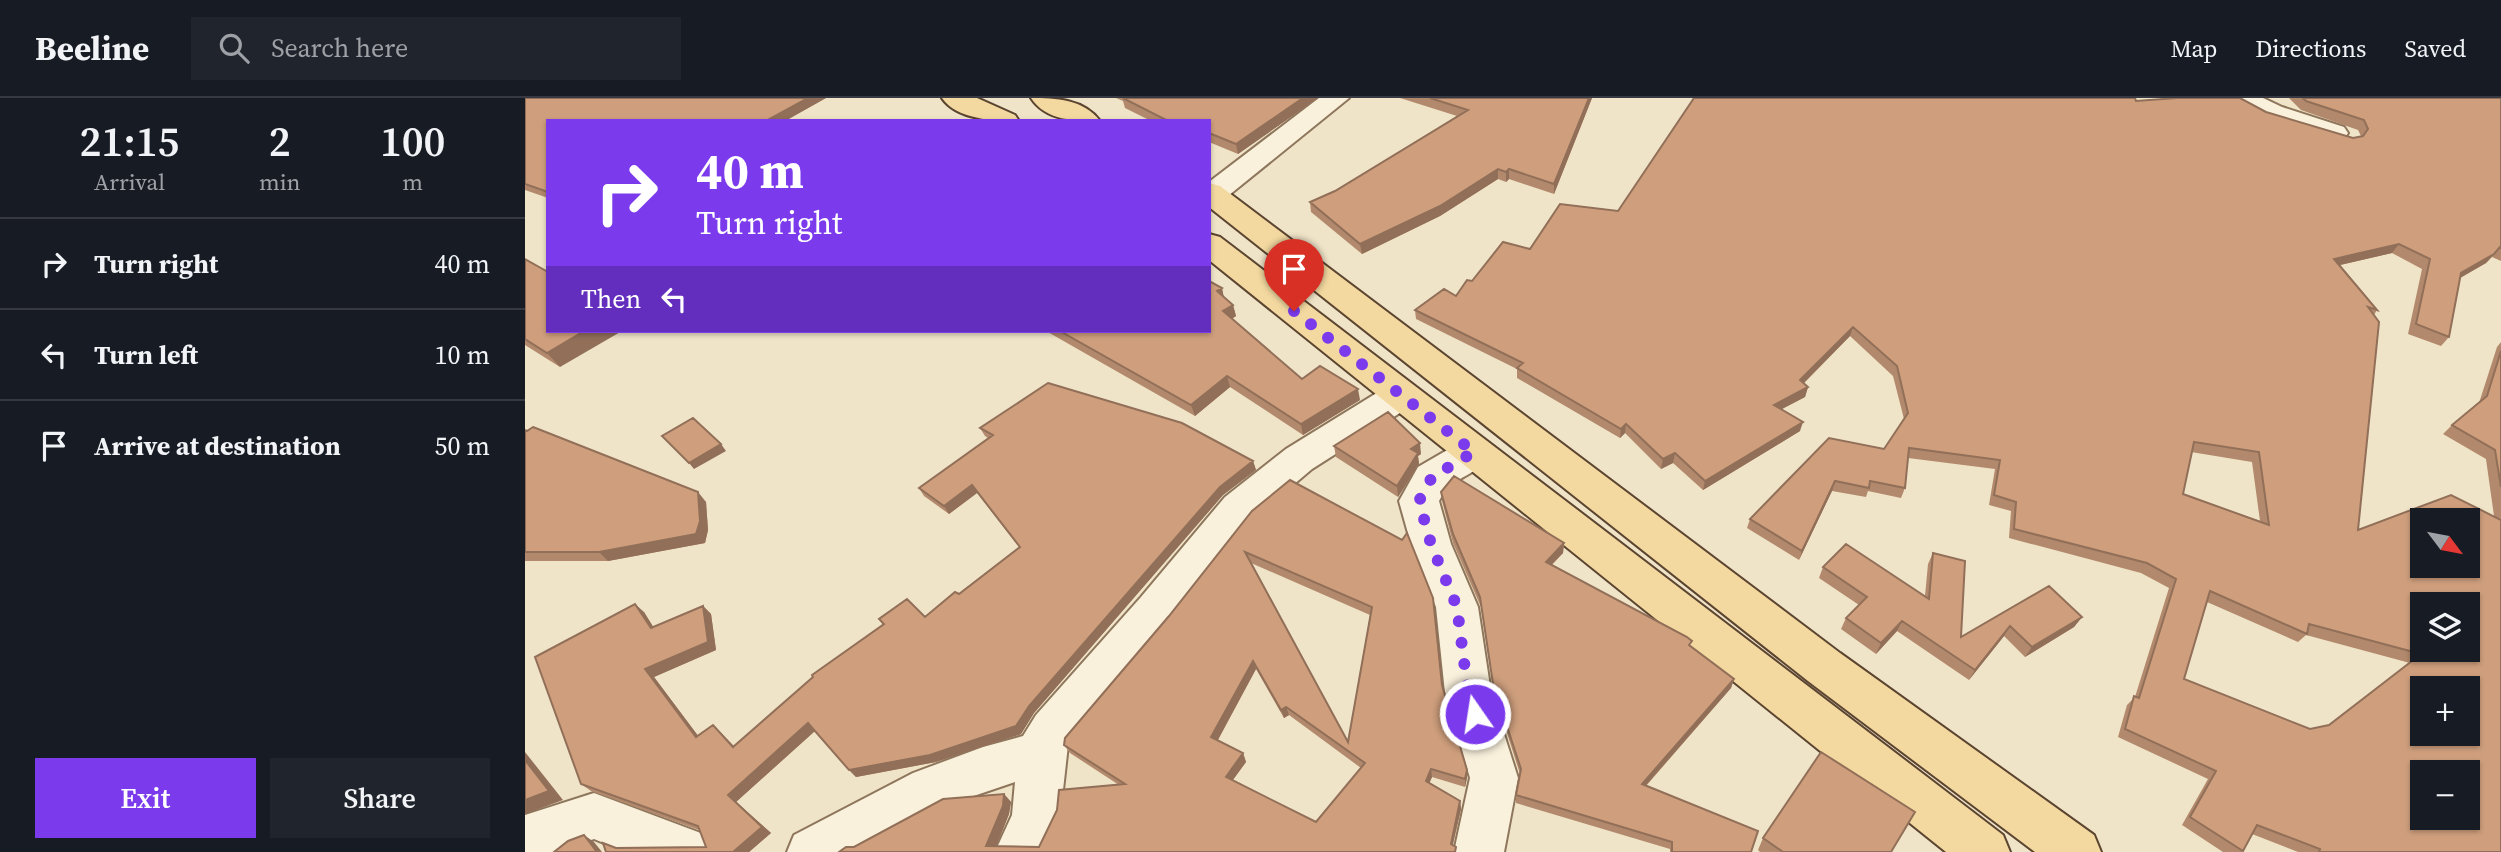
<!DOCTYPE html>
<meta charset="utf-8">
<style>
:root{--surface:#171b24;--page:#20242c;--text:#f1f3f6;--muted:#9ea1a6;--line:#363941;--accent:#7c3aed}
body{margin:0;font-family:"Source Serif 4",serif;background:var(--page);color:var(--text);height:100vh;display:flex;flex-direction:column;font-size:26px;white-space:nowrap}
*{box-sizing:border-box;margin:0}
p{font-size:23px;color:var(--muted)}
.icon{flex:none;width:38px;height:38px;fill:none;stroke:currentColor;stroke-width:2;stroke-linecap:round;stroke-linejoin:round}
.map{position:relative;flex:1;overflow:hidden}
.side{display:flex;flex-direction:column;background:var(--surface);width:525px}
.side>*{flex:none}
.banner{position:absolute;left:21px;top:21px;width:665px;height:214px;border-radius:0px;box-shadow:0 2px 5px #0004;background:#7c3aed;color:#fff;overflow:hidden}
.needle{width:46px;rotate:122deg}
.buttons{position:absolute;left:1885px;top:410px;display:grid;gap:14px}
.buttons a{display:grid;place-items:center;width:70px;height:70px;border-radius:0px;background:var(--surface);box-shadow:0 2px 5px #0004;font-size:35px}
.pin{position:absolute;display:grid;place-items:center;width:60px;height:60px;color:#fff;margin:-72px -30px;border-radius:50% 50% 50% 0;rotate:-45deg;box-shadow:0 0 7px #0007}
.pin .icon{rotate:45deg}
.me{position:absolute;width:77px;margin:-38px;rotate:347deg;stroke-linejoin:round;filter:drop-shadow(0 0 5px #0008)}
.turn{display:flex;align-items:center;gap:24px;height:147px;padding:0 35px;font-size:32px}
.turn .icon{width:91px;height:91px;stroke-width:2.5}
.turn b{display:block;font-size:49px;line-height:60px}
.then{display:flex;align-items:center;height:66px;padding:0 35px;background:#0003;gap:14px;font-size:26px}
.eta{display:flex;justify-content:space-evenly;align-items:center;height:119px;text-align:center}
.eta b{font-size:42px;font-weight:600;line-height:49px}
.primary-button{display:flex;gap:14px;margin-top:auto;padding:14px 35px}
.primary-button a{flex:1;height:80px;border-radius:0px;background:var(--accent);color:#fff;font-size:28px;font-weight:600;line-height:80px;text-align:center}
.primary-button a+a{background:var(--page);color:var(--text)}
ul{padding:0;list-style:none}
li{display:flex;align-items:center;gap:21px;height:91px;padding:0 35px;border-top:2px solid var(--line)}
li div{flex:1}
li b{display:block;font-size:26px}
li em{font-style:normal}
header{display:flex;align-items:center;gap:42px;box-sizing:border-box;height:98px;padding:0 35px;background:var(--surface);border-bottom:2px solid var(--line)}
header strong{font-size:33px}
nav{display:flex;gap:38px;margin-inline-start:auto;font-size:24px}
.search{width:490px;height:63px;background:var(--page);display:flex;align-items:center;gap:18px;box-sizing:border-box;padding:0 24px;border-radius:0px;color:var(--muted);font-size:26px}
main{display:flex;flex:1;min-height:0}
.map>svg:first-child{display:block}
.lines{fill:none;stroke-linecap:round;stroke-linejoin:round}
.minor-casing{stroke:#8d765c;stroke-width:4}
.major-casing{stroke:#5b4430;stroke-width:4}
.minor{fill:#faf1dc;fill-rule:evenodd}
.major{fill:#f3d9a0;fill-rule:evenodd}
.wall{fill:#b2896c;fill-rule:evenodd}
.shaded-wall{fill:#916f58}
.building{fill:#cf9f7d;stroke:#916f58;stroke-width:2;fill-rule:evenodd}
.route{stroke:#7c3aed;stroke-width:12;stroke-dasharray:0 21.6}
</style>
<header>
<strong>Beeline</strong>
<div class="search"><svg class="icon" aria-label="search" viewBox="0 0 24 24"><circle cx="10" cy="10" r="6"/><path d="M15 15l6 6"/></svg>Search here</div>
<nav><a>Map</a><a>Directions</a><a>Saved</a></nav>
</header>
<main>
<section class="side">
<div class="eta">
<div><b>21:15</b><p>Arrival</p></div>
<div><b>2</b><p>min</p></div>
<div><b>100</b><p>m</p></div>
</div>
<ul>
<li><svg class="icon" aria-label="right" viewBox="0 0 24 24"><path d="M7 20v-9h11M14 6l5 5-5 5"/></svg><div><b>Turn right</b></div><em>40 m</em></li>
<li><svg class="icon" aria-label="left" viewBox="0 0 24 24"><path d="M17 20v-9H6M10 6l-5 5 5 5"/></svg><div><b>Turn left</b></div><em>10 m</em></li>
<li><svg class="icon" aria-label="arrive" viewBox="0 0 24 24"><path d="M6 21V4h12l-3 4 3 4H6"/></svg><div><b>Arrive at destination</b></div><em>50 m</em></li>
</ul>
<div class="primary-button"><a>Exit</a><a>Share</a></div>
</section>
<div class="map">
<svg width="1976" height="754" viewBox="0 0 1976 754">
<rect width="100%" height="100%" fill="#f0e4c8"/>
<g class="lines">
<defs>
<path id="minor" d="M 794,0 L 824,0 L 698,102 L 684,104 L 684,84 Z
M 1704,0 L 1738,0 L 1757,9 L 1819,29 L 1823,35 L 1819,41 L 1809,43 L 1799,41 C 1775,33 1718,21 1704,0 Z
M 876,284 L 889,288 L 894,297 L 889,306 L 787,371 L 728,421 L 646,525 L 543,647 L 535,719 L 520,754 L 470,754 L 487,717 L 490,684 L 422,707 L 336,754 L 262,754 L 269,737 L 388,675 L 458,649 L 498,638 L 511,617 L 616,499 L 700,399 L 761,351 L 863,288 Z
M 949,340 L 962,344 L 968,354 C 955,378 928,376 914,403 L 926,446 L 953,509 L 966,595 L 993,680 L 979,754 L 929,754 L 945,680 L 920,595 L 911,509 L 886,446 L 874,403 L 893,369 L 936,344 Z
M 69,695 L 181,737 L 188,754 L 101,754 L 69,741 L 32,754 L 0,754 L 0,717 Z"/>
<path id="major" d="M 417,0 L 452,0 L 490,17 L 494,23 C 470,23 432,22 417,0 Z
M 506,0 C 530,0 559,1 575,23 C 550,23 521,23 506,0 Z
M 684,85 L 695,88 L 1315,555 L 1569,737 L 1576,754 L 1510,754 L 1283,583 L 684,109 Z
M 684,136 L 695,139 L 1478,737 L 1485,754 L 1421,754 L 684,162 Z"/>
</defs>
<!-- minor casing -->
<use href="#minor" class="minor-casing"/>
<!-- major casing -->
<use href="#major" class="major-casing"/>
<!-- minor -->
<use href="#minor" class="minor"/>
<!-- major -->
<use href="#major" class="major"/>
</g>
<!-- wall -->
<path class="wall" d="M 0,0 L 301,0 L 260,23 L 23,23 L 23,100 L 0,92 Z
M 591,0 L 793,0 L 713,56 L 684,44 L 684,23 L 626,23 L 600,10 L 598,3 Z
M 875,0 L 1067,0 L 1029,96 L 984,81 L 981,84 L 973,81 L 915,118 L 837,156 L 786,114 L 785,104 L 810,93 L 932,18 Z
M 1650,0 L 1715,0 L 1741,14 L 1828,40 L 1836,38 L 1833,32 L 1776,12 L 1764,0 L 1976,0 L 1976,163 L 1967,159 L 1961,165 L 1935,180 L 1924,239 L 1916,248 L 1883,236 L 1897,171 L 1867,155 L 1815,167 L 1852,212 L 1849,217 L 1833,432 L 1969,418 L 1961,361 L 1918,336 L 1927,327 L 1954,305 L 1972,249 L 1976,244 L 1976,754 L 1773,754 L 1727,736 L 1717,754 L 1698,754 L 1657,727 L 1683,681 L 1593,639 L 1602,607 L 1610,599 L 1644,490 L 1616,475 L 1484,440 L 1486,413 L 1464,407 L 1470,371 L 1383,360 L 1380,390 L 1376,400 L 1343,393 L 1341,399 L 1307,393 L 1274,462 L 1222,430 L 1225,421 L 1359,351 L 1379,321 L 1368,278 L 1325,238 L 1279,285 L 1283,289 L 1280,299 L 1257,311 L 1275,333 L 1178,392 L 1148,365 L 1136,371 L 1100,335 L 1095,340 L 992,280 L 992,271 L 891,221 L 890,212 L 931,198 L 947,183 L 1005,151 L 1093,113 L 1611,3 ZM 1666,354 L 1727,364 L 1735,423 L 1658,396 ZM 1682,504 L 1773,544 L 1781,537 L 1885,565 L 1804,627 L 1785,631 L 1659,581 Z
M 0,161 L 35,269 L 0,247 Z
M 686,184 L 697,190 L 699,200 L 708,207 L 711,218 L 707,221 L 777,281 L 835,302 L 778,337 L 705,289 L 670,318 L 521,233 L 684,233 Z
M 455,330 L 728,363 L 731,372 L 698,397 L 509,615 L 496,636 L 411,664 L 331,679 L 290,633 L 211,704 L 246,735 L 224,754 L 81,754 L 91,750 L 181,749 L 174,732 L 66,693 L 56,686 L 119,514 L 128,529 L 178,508 L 186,516 L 191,552 L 129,579 L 173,638 L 188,627 L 209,648 L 358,527 L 354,521 L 400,519 L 434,496 L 494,449 L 452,395 L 424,416 L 399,398 L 394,390 L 463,340 L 460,338 Z
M 0,332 L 181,404 L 183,432 L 180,445 L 83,463 L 0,463 Z
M 809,348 L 896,356 L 893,358 L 894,366 L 873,399 L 811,359 Z
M 765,382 L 877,442 L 882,435 L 908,500 L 917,587 L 942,672 L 942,680 L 940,689 L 907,679 L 904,685 L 935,703 L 936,711 L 928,747 L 931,749 L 930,754 L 314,754 L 321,749 L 329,749 L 418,701 L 479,696 L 486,704 L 484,716 L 471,749 L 514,749 L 532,712 L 534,692 L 594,687 L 545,655 L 539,647 L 540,640 L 644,518 L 727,413 ZM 726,465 L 845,517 L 823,644 ZM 731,571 L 759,620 L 764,617 L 836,670 L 791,724 L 708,682 L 721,664 L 718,655 L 693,642 Z
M 916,394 L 1039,445 L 1038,455 L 1027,467 L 1165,549 L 1209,581 L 1206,590 L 1121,688 L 1226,754 L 1145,754 L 1145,751 L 991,705 L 991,697 L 995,676 L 969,594 L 956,509 L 928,445 L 917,403 Z
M 1408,455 L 1436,539 L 1524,488 L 1557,519 L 1549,529 L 1500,559 L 1479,538 L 1444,582 L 1372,533 L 1351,556 L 1316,531 L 1321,520 L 1334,507 L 1294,480 L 1298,469 L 1400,498 L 1403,466 Z
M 1238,740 L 1366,754 L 1235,754 L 1233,752 Z"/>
<!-- shaded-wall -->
<path class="shaded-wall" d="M 283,0 L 301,0 L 260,23 L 241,23 Z
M 778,0 L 793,0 L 713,56 L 711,46 Z
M 1064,0 L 1067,0 L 1029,96 L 1029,86 Z
M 973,71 L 973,81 L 915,118 L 837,156 L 835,146 Z
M 984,71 L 984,81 L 981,84 L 981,74 Z
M 1874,146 L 1867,155 L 1802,170 L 1809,161 Z
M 1969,156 L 1961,165 L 1928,184 L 1936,175 Z
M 697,190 L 699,201 L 692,193 Z
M 708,207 L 711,218 L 701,224 L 698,213 Z
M 1328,229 L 1325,238 L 1272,292 L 1275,282 Z
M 59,233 L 97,233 L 35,269 L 22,255 Z
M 702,278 L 705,289 L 670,318 L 666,307 Z
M 1283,289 L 1280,299 L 1247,316 L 1249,307 Z
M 833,291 L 835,302 L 778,337 L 776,326 Z
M 1278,324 L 1275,333 L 1178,392 L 1180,383 Z
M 1101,326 L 1100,335 L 1095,340 L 1096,331 Z
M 895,345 L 896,356 L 893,358 L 894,366 L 873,399 L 872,388 L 886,351 Z
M 196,346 L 201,353 L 169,371 L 164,365 Z
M 1150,355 L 1148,365 L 1136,371 L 1138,361 Z
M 728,363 L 731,372 L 698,397 L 509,615 L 496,636 L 411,664 L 331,679 L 324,672 L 504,608 L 695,389 Z
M 1310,383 L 1307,393 L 1274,462 L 1277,453 Z
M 447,387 L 452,395 L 424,416 L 419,408 Z
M 173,394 L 181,404 L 183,432 L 180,445 L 83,463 L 74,454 Z
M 1039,445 L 1038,455 L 1020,473 L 1021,464 Z
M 110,506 L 119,514 L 134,538 L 126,530 Z
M 178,508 L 186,516 L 191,552 L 129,579 L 180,647 L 171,639 L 120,571 Z
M 1557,519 L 1549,529 L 1500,559 L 1507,549 Z
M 1377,523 L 1372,533 L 1351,556 L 1356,545 Z
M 1485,528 L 1479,538 L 1444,582 L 1450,572 Z
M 728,563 L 731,571 L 690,647 L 686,639 Z
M 1209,581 L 1206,590 L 1115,694 L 1117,686 Z
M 761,609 L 764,617 L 759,620 L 756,612 Z
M 283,625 L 291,632 L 211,704 L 246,735 L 224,754 L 208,754 L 203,697 Z
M 0,654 L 38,702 L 0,716 Z
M 718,655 L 721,664 L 704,687 L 701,679 Z
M 906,671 L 907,679 L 902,691 L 901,683 Z
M 942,672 L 942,680 L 940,689 L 940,681 Z
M 479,696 L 486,704 L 484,716 L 469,754 L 461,748 Z
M 935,703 L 936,711 L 926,753 L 926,746 Z
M 59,737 L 69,744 L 77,754 L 72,754 Z"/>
<!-- building -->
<path class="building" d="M 0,0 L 283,0 L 241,23 L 23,23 L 23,94 L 0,86 Z
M 598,0 L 778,0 L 711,46 L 684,35 L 684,23 L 643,23 Z
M 905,0 L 1064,0 L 1029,86 L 984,71 L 981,74 L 973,71 L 915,108 L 835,146 L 785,104 L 810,93 L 943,12 Z
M 1169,0 L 1610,0 L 1611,3 L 1652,0 L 1715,0 L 1741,14 L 1828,40 L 1838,38 L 1843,31 L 1839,22 L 1781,3 L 1778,0 L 1976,0 L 1976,150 L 1975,149 L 1969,156 L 1936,175 L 1924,239 L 1891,226 L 1905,161 L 1874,146 L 1809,161 L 1852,212 L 1843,209 L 1854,224 L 1833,432 L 1926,397 L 1976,422 L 1976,754 L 1794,754 L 1795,751 L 1732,727 L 1718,753 L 1665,719 L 1691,673 L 1600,631 L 1609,598 L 1614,600 L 1651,481 L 1622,465 L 1489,431 L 1491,404 L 1469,397 L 1475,362 L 1384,350 L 1380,390 L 1345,383 L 1344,390 L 1310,383 L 1277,453 L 1225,421 L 1304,340 L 1359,351 L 1383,315 L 1372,268 L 1328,229 L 1275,282 L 1283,289 L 1249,307 L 1278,324 L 1180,383 L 1150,355 L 1138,361 L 1101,326 L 1096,331 L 992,270 L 998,265 L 890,212 L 919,191 L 931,198 L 942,182 L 947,183 L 978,144 L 1005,151 L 1035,106 L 1093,113 ZM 1669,344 L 1734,354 L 1744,427 L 1658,396 ZM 1897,422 L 1942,422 L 1942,467 L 1897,467 ZM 1685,493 L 1782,536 L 1784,526 L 1896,556 L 1804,627 L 1785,631 L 1659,581 ZM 1897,506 L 1942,506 L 1942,551 L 1897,551 ZM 1897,590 L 1942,590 L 1942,635 L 1897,635 ZM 1897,674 L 1942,674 L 1942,719 L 1897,719 Z
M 0,161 L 23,174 L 23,233 L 59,233 L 22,255 L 0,241 Z
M 684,183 L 697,190 L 692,193 L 708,207 L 698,213 L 777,281 L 795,268 L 833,291 L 776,326 L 702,278 L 666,307 L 535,233 L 684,233 Z
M 1976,253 L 1976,389 L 1970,352 L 1927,327 L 1962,298 Z
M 523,285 L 657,325 L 728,363 L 695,389 L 504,608 L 491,628 L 405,657 L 324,672 L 283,625 L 203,697 L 237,729 L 208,754 L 81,754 L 78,745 L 91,750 L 181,749 L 173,728 L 56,686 L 10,559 L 110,506 L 126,530 L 178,508 L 183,544 L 120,571 L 171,639 L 188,627 L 208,649 L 288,579 L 287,577 L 359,526 L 354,521 L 382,501 L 400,519 L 430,494 L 434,496 L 495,449 L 447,387 L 419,408 L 394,390 L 468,337 L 455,330 Z
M 863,314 L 895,345 L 886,351 L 893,355 L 872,388 L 809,348 Z
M 168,320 L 196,346 L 164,365 L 137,338 Z
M 8,329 L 173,394 L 175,423 L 171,436 L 74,454 L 0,454 L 0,332 L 2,333 Z
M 929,378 L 1039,445 L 1021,464 L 1162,539 L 1167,543 L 1164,547 L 1209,581 L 1117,686 L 1233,733 L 1226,754 L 1147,754 L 1147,744 L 991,697 L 996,671 L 968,586 L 955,499 L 928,436 L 916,394 Z
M 765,382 L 877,442 L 882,435 L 908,500 L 917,587 L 942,672 L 940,681 L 906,671 L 901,683 L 935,703 L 926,746 L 931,749 L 930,754 L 314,754 L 321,749 L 329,749 L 418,701 L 479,696 L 478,708 L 461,748 L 514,749 L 532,712 L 534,692 L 600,686 L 539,647 L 540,640 L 644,518 L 727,413 ZM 720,454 L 847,509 L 823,644 ZM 728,563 L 756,612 L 761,609 L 840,665 L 791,724 L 701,679 L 718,655 L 686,639 Z
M 1321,446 L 1404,501 L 1408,455 L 1440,463 L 1436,539 L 1524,488 L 1557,519 L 1507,549 L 1485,528 L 1450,572 L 1377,523 L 1356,545 L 1321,520 L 1342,499 L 1298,469 Z
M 1296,654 L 1390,714 L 1366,754 L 1258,754 L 1238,740 Z
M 0,662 L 24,693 L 0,702 Z
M 59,737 L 72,754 L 29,754 L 43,743 Z"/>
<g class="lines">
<!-- route -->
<path class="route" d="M 769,213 L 949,354 L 907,379 L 894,403 L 906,446 L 932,509 L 943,595 L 950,616"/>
</g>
</svg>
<div class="buttons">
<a><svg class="needle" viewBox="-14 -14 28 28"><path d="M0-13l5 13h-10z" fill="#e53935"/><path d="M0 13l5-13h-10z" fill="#9ea1a6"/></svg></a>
<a><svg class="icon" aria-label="layers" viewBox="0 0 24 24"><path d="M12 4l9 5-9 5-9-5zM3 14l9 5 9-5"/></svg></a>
<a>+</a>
<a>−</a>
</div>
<div class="pin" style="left:769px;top:213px;background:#d93025"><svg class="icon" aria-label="arrive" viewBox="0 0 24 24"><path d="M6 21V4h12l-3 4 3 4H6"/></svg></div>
<svg class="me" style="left:950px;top:616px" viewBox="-20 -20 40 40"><circle r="17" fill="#7c3aed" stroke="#fff" stroke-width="3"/><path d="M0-11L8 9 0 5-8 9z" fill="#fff"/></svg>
<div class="banner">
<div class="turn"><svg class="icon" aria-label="right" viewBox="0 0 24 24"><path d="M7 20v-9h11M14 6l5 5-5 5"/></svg><div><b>40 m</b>Turn right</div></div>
<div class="then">Then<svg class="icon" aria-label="left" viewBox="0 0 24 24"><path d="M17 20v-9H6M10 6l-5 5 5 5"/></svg></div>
</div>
</div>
</main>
